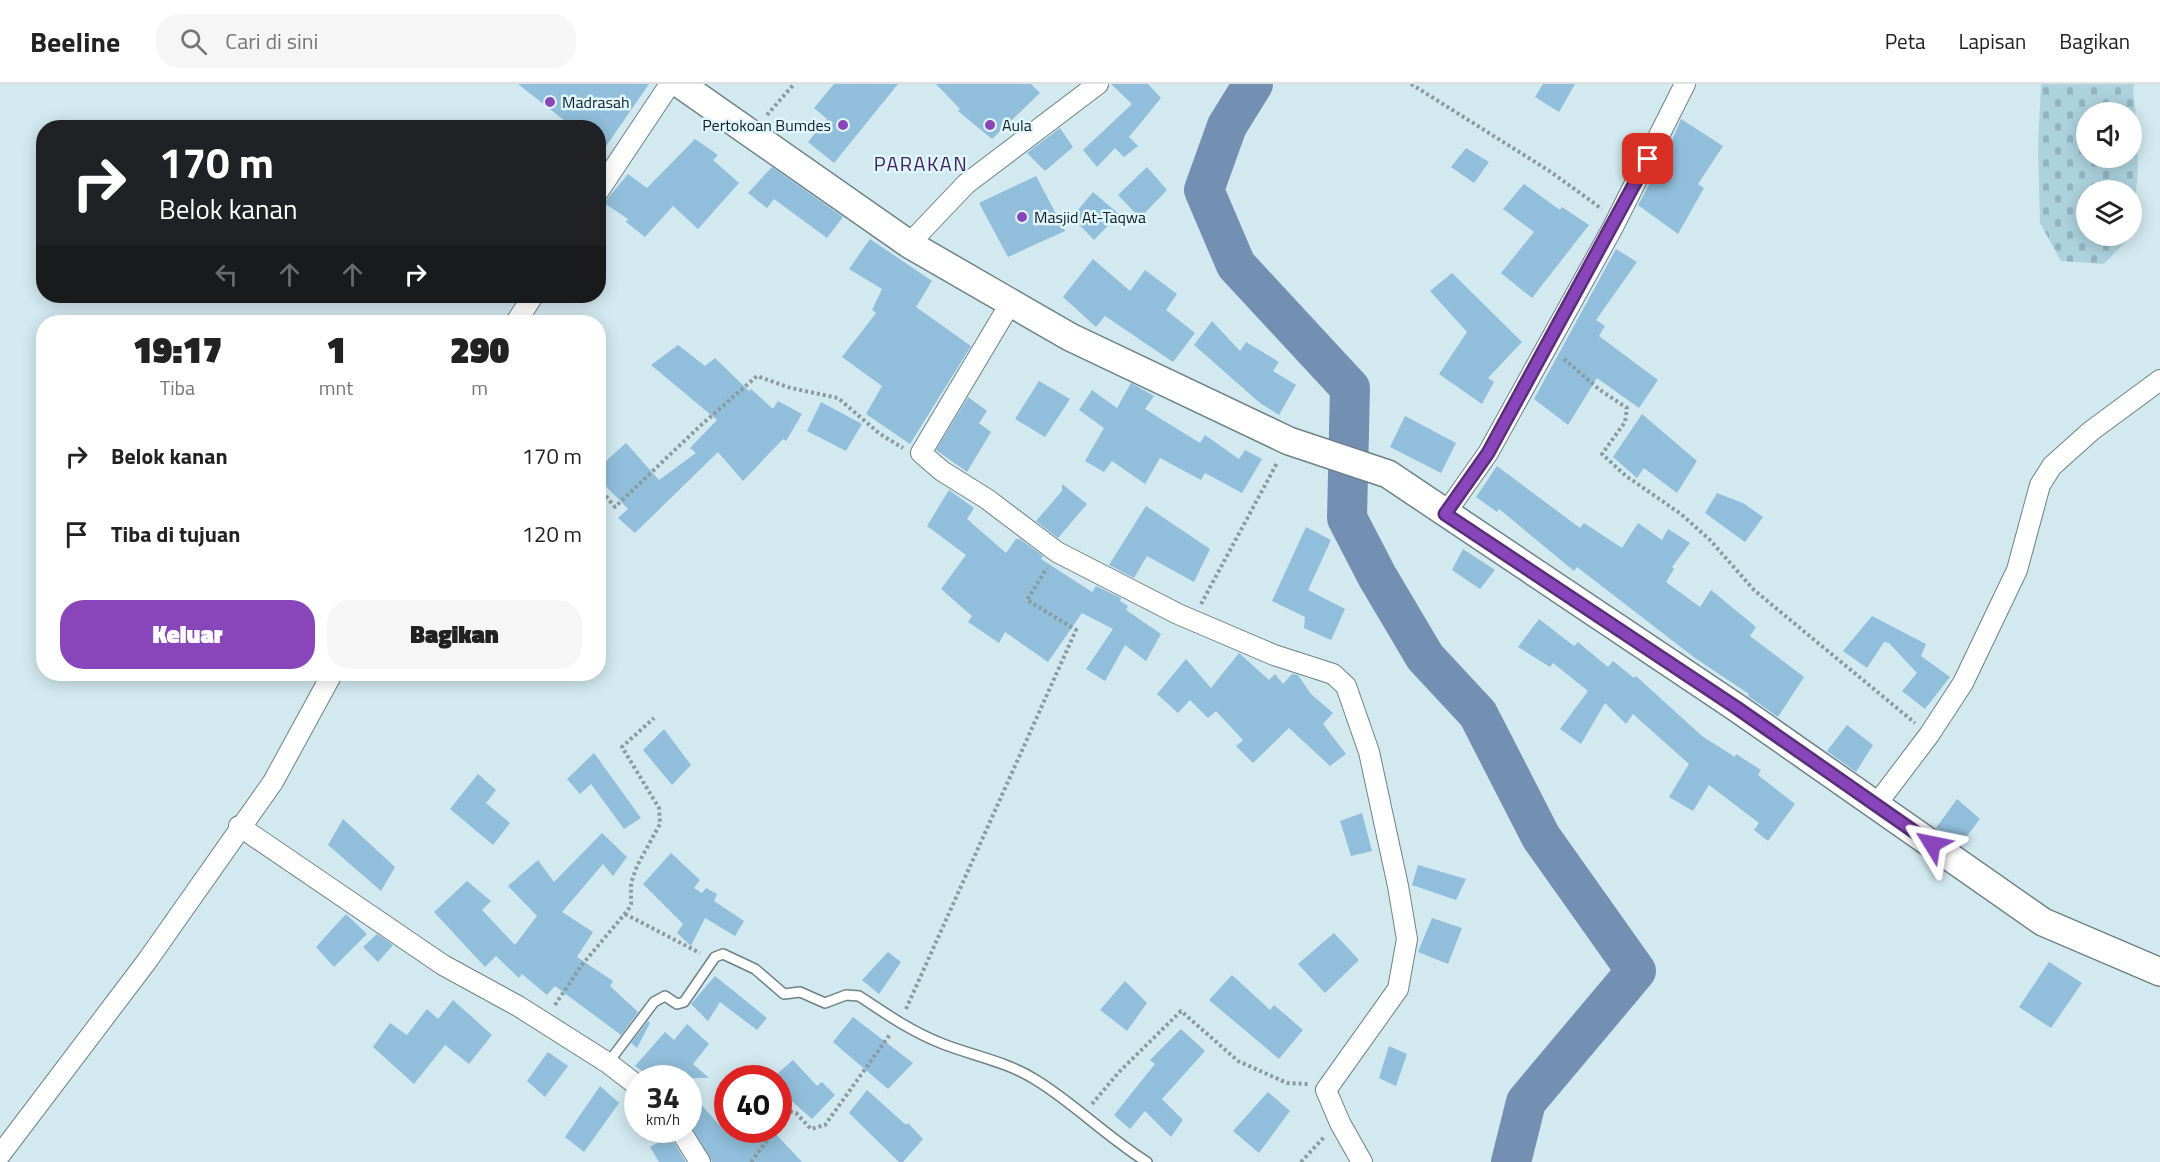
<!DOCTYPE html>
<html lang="id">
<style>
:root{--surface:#fff;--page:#f6f6f6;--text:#222;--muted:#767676;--line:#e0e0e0;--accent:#8946ba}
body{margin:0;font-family:"Titillium Web",sans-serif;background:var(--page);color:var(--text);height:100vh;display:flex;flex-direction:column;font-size:22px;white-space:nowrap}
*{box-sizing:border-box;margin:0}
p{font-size:20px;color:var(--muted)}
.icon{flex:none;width:33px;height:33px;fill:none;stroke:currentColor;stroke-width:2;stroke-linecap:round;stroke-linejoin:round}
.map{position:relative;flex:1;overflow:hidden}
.panel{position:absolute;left:36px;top:231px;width:570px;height:366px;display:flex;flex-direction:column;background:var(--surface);border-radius:24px;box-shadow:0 3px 15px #0003}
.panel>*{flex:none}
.top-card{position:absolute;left:36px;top:36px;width:570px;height:183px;border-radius:24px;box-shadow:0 3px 15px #0003;background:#202124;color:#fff;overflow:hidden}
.buttons{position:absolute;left:2076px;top:18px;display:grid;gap:12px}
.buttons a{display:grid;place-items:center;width:66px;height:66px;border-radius:50%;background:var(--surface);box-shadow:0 3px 15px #0003;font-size:30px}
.speed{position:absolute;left:624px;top:981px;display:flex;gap:12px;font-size:30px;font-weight:700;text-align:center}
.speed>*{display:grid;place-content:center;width:78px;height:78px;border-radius:50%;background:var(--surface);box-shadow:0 3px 15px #0003;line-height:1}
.speed small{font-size:15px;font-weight:400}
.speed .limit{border:9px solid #d22;background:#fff;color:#111}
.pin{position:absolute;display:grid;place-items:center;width:51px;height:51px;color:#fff;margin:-26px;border-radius:12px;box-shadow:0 3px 9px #0006}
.me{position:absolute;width:66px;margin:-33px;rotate:305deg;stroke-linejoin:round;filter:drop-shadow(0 0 4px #0008)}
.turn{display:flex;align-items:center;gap:21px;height:126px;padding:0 24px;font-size:27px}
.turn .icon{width:78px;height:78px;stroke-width:2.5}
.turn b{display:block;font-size:42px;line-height:51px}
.lanes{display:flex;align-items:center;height:57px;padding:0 24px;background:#0003;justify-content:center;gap:30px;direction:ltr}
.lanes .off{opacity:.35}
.eta{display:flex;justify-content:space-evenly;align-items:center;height:102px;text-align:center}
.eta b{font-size:36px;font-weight:800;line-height:42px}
.button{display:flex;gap:12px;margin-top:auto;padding:12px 24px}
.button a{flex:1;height:69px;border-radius:24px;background:var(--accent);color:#fff;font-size:24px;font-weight:800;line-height:69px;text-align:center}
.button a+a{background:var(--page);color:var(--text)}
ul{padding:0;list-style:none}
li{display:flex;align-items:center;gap:18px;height:78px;padding:0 24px}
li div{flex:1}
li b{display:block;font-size:22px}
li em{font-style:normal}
header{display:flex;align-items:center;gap:36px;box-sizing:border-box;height:84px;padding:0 30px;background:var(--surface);border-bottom:2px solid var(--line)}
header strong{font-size:28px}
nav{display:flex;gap:33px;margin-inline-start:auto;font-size:21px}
.search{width:420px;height:54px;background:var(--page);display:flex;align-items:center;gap:15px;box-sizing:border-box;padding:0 21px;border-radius:24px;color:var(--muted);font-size:22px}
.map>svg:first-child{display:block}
.cemetery{fill:url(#cemetery-stones);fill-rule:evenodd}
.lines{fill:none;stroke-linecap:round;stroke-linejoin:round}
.river{stroke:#7390b3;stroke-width:40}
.building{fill:#91beda}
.lane-casing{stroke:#6d8288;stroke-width:12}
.street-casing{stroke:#6d8288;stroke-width:22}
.secondary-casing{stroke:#6d8288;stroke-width:30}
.path{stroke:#8a9ba0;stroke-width:4;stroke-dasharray:3 3;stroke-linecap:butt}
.lane{stroke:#fff;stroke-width:9}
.street{stroke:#fff;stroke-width:20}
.secondary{stroke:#fff;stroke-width:27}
.route-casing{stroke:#592e79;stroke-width:15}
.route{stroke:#8946ba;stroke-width:10}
.poi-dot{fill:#8946ba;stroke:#dff7fe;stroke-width:2}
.labels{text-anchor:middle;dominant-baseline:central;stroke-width:5;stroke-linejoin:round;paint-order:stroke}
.poi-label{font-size:16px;fill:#171f22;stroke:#dff7fe;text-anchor:start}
.quarter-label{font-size:20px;letter-spacing:1.5px;fill:#42225b;stroke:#dff7fe}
</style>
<header>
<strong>Beeline</strong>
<div class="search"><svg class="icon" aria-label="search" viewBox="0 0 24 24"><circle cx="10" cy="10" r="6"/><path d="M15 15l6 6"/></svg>Cari di sini</div>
<nav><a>Peta</a><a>Lapisan</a><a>Bagikan</a></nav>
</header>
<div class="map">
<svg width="2160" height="1078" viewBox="0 0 2160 1078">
<defs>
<pattern id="cemetery-stones" width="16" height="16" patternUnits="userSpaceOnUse" patternTransform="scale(1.5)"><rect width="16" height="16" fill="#acd2de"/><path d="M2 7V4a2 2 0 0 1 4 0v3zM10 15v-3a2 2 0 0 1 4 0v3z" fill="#93b4be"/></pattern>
</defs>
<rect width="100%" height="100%" fill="#d2e9f0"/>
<!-- cemetery -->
<path class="cemetery" d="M 2041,0 L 2135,0 L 2133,4 C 2137,47 2142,87 2132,130 L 2132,106 L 2086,106 L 2086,152 L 2126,152 L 2125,158 L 2104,180 L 2061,177 L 2040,139 L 2038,62 ZM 2086,28 L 2132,28 L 2132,74 L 2086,74 Z"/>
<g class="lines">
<!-- river -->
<path class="river" d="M 1253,0 L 1227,42 L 1204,106 L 1236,181 L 1350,304 L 1347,434 L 1377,492 L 1425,573 L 1478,630 L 1541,753 L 1636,887 L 1526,1018 L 1511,1078"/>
</g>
<!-- building -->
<path class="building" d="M 518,0 L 649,0 L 598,74 L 598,44 L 574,44 Z
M 834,0 L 898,0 L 834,79 L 808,58 L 827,35 L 814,24 Z
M 936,0 L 1031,0 L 1040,9 L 992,55 L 958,27 L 960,25 Z
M 1111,0 L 1148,0 L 1161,14 L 1129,53 L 1138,62 L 1124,73 L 1115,64 L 1097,83 L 1083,66 L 1132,20 Z
M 1543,0 L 1575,0 L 1559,28 L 1535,13 Z
M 1681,35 L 1723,62 L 1698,100 L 1704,104 L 1678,150 L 1638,121 L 1667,68 Z
M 1060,44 L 1073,63 L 1045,87 L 1027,69 Z
M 695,55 L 718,71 L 713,76 L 739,99 L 698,145 L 673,122 L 645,153 L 626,138 L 628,135 L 604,119 L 628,90 L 647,104 Z
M 1466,64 L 1489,78 L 1474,99 L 1451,83 Z
M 772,83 L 843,133 L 827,154 L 774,115 L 767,124 L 748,109 Z
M 1147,83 L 1167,106 L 1140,134 L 1118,111 Z
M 1036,92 L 1065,147 L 1008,173 L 979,119 Z
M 1524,100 L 1560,126 L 1562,123 L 1589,141 L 1532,214 L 1501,189 L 1534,148 L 1503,125 Z
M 1093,108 L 1119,130 L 1094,156 L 1072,133 Z
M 870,155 L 932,197 L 916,223 L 971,262 L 910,360 L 866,330 L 882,302 L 842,273 L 876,229 L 872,226 L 882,205 L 849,185 Z
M 1616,165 L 1637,178 L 1596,236 L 1605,242 L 1599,252 L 1658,296 L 1639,324 L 1597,294 L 1568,341 L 1534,315 Z
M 1093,175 L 1130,207 L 1145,186 L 1177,210 L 1166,226 L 1195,249 L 1173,278 L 1105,232 L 1096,243 L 1063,213 Z
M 1452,189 L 1522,258 L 1488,294 L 1494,298 L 1482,320 L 1439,290 L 1467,248 L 1430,207 Z
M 1212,237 L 1240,267 L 1246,258 L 1279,278 L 1273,287 L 1296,301 L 1279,331 L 1260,319 L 1194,261 Z
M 678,261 L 705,282 L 715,274 L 749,307 L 751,305 L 773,325 L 778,317 L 802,330 L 786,357 L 783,355 L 743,397 L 718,368 L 635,449 L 618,434 L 628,425 L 598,394 L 598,384 L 626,359 L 659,396 L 696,369 L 690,364 L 717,336 L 651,281 Z
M 1039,297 L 1070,315 L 1045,353 L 1015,335 Z
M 1131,299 L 1154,312 L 1145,325 L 1200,359 L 1205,351 L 1239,375 L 1245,366 L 1262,375 L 1242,409 L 1205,389 L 1201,396 L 1160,374 L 1145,400 L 1112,377 L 1104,388 L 1085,377 L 1104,344 L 1079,326 L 1092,306 L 1117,324 Z
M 968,313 L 987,327 L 979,339 L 991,348 L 967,388 L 936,366 Z
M 821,318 L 862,340 L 846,367 L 807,347 Z
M 1642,330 L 1697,377 L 1677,409 L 1644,384 L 1637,394 L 1613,373 Z
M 1405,332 L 1456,359 L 1441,389 L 1390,363 Z
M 1497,382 L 1580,444 L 1584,439 L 1622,464 L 1638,439 L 1662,456 L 1668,445 L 1690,459 L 1672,483 L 1674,485 L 1666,498 L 1700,523 L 1711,506 L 1756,543 L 1750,552 L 1804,593 L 1778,633 L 1748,612 L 1749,610 L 1695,574 L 1577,483 L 1574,487 L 1499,425 L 1497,428 L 1476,413 Z
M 1062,400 L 1087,420 L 1058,454 L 1036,437 L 1062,407 Z
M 949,406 L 974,424 L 967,435 L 1006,469 L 1016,455 L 1020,455 L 1043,472 L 1041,475 L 1092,508 L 1096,502 L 1121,514 L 1120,517 L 1128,522 L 1126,526 L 1161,550 L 1146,577 L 1125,561 L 1105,597 L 1086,585 L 1113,545 L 1082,529 L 1048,578 L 1005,548 L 999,559 L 968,538 L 972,532 L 941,505 L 966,471 L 927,442 Z
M 1717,409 L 1743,419 L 1763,433 L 1745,458 L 1705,429 Z
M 1146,422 L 1210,465 L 1194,498 L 1147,472 L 1134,494 L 1109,481 Z
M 1306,443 L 1331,456 L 1308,506 L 1345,525 L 1331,556 L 1304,544 L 1305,533 L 1272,517 Z
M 1463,465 L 1495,486 L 1480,505 L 1452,486 Z
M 1872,532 L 1926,560 L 1921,572 L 1950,593 L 1925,625 L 1902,607 L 1917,589 L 1889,559 L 1884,558 L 1867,584 L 1843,567 Z
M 1539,535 L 1574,562 L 1578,558 L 1608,583 L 1613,577 L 1634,594 L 1636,592 L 1702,652 L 1735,673 L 1736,670 L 1761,686 L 1758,691 L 1795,720 L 1768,757 L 1754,746 L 1759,739 L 1709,701 L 1693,727 L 1669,713 L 1689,680 L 1633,630 L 1626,640 L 1605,619 L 1581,660 L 1560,645 L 1588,607 L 1553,579 L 1550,583 L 1518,563 Z
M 1239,569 L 1269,596 L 1275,590 L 1283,600 L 1292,590 L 1298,591 L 1311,610 L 1333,629 L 1323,640 L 1346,670 L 1330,682 L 1289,644 L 1253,679 L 1236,662 L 1243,656 L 1216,627 L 1208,634 L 1190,616 L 1178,629 L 1157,610 L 1186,575 L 1211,604 Z
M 1847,641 L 1873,661 L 1856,688 L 1827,667 Z
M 664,645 L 691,681 L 672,701 L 643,666 Z
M 594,669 L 641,734 L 624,745 L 591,700 L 580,710 L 567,695 Z
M 478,690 L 496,706 L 486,719 L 510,739 L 493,761 L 450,725 Z
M 1957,715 L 1980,735 L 1960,761 L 1936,744 Z
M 1362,729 L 1372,767 L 1351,772 L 1340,737 Z
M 343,735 L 395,783 L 381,807 L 328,761 Z
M 602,749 L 627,773 L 613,792 L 603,780 L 562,828 L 593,848 L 577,873 L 613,897 L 610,902 L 638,928 L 621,951 L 555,902 L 547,911 L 522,890 L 519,894 L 496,872 L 485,883 L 434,828 L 467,797 L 491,817 L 482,826 L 515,861 L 537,832 L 508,802 L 538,776 L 554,798 Z
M 671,769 L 700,796 L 694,804 L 702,809 L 706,804 L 717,810 L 714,817 L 744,837 L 735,852 L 705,834 L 691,862 L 677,849 L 683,840 L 643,800 Z
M 1418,781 L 1466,795 L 1456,816 L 1412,801 Z
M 346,830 L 367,850 L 334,883 L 316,863 Z
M 1432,834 L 1462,844 L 1448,880 L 1418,868 Z
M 1334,849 L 1359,876 L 1325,909 L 1298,880 Z
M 377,850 L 393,861 L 378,878 L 363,863 Z
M 888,868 L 901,878 L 879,910 L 862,896 Z
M 2049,878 L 2082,899 L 2051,944 L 2019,923 Z
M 1232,891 L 1270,926 L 1274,921 L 1303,946 L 1279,975 L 1209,916 Z
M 715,892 L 767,934 L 757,946 L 720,918 L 708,937 L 691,920 Z
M 1125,897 L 1147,919 L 1127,947 L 1100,926 Z
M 453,916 L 492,951 L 469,980 L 445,961 L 414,1000 L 373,963 L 390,939 L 407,951 L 427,925 L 438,935 Z
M 853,933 L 913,979 L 888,1005 L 833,958 Z
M 648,937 L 650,939 L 637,964 L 631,959 Z
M 687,940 L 709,960 L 693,980 L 709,994 L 652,994 L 635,982 L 665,948 L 674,956 Z
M 1181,945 L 1205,967 L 1162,1015 L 1183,1036 L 1171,1053 L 1145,1027 L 1130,1045 L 1114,1031 L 1155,980 L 1150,976 Z
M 1389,962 L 1407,970 L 1396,1002 L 1379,994 Z
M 548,968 L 568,982 L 545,1013 L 527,997 Z
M 793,976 L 817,1002 L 822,998 L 835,1011 L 812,1035 L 778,1005 L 778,989 Z
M 600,1002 L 619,1019 L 584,1068 L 565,1053 Z
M 688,1006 L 724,1046 L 772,1046 L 802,1078 L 712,1078 L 688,1038 Z
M 867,1006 L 906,1041 L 908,1039 L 923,1055 L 903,1078 L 899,1078 L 849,1029 Z
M 1268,1008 L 1290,1027 L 1259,1069 L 1233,1047 Z
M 670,1052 L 686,1078 L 659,1078 L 650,1063 Z"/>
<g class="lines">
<defs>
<path id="lane" d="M 608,979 L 654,918 L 665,912 L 677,920 L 684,918 L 715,873 L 723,870 L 755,885 L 784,910 L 800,908 L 825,919 L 846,911 L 859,912 C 886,930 912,948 943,960 C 974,972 1008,978 1036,996 C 1075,1020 1108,1054 1147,1078"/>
<path id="street" d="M 598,108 L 670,0
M 909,160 L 966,100 L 1098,0
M 1010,220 L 921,369 L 942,387 L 987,415 L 1057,468 L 1178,530 L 1274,571 L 1333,590 L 1346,602 L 1369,668 L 1398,802 L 1407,855 L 1398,905 L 1326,1006 L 1340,1039 L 1362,1078
M 516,238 L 533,212
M 1445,430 L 1488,369 L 1612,145 L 1685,0
M 1876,721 L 1929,651 L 1963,599 L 2017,486 L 2040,401 L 2052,382 L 2091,347 L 2160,296
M 239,742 L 443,881 L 518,922 L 608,979 L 638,1002
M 680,1046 L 700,1078
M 0,1071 L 147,877 L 273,698 L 332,590"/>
<path id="secondary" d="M 680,0 L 909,160 L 1070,253 L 1289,357 L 1388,390 L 1737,624 L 2043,838 L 2160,888"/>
</defs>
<!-- lane casing -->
<use href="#lane" class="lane-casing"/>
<!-- street casing -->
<use href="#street" class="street-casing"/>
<!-- secondary casing -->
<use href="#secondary" class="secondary-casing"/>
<!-- path -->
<path class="path" d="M 1411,0 L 1551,88 L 1602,125
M 767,31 L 794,0
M 1564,275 L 1600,306 L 1627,324 L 1625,338 L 1602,370 L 1626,392 L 1681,430 L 1710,456 L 1754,506 L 1915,639
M 598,403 L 615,423 L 700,342 L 757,292 L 791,304 L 838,314 L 880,350 L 903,364
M 1201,520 L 1277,379
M 625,830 L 700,869
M 555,921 L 581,882 L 628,826 L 631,820 L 631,799 L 637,782 L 660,740 L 659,724 L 622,663 L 654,634
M 906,925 L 1076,546 L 1027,516 L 1047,484
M 1092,1020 L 1119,988 L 1181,927 L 1238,977 L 1287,999 L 1309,1000
M 778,1040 L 789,1027 L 796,1029 L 811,1045 L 825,1041 L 891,949
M 751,1078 L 775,1046
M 1301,1078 L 1325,1052"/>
<!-- lane -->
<use href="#lane" class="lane"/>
<!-- street -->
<use href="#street" class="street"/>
<!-- secondary -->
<use href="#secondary" class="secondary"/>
</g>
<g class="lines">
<defs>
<path id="route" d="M 1648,75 L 1488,369 L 1445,430 L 1737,624 L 1932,760"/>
</defs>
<!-- route casing -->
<use href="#route" class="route-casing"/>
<!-- route -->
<use href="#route" class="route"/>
</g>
<!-- markers -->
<g class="poi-dot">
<circle cx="550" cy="18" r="6"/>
<circle cx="843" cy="41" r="6"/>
<circle cx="990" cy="41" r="6"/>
<circle cx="1022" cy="133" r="6"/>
</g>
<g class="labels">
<!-- poi labels -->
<g class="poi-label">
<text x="562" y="18">Madrasah</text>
<text x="831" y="41" text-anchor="end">Pertokoan Bumdes</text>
<text x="1002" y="41">Aula</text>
<text x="1034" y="133">Masjid At-Taqwa</text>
</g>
<!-- quarter labels -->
<g class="quarter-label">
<text x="921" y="79">PARAKAN</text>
</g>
</g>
</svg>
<div class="buttons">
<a><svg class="icon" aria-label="sound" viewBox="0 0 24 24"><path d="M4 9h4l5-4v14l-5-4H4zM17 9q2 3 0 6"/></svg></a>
<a><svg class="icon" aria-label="layers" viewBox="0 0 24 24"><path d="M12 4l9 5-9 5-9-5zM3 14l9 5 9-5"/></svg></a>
</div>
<div class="speed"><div>34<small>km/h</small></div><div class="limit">40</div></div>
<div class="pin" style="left:1648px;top:75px;background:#d93025"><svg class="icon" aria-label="arrive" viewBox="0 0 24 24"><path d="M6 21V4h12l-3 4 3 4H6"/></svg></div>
<svg class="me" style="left:1932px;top:760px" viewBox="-20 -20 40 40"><path d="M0-17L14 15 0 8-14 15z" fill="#8946ba" stroke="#fff" stroke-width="4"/></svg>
<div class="top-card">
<div class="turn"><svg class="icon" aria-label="right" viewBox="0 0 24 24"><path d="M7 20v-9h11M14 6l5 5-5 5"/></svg><div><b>170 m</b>Belok kanan</div></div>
<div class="lanes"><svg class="icon off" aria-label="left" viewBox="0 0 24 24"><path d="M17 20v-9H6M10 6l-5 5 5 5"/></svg><svg class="icon off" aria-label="ahead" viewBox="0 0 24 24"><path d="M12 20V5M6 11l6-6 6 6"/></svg><svg class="icon off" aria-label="ahead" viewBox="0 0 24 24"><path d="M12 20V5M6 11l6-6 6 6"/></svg><svg class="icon" aria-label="right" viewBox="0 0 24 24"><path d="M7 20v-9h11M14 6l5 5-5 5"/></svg></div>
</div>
<section class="panel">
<div class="eta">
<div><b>19:17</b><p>Tiba</p></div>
<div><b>1</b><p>mnt</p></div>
<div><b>290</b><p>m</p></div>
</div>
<ul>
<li><svg class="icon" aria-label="right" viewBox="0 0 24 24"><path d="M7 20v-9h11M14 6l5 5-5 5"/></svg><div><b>Belok kanan</b></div><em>170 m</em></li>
<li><svg class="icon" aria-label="arrive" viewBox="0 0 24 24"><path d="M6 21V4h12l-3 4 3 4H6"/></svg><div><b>Tiba di tujuan</b></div><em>120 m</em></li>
</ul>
<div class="button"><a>Keluar</a><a>Bagikan</a></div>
</section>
</div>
